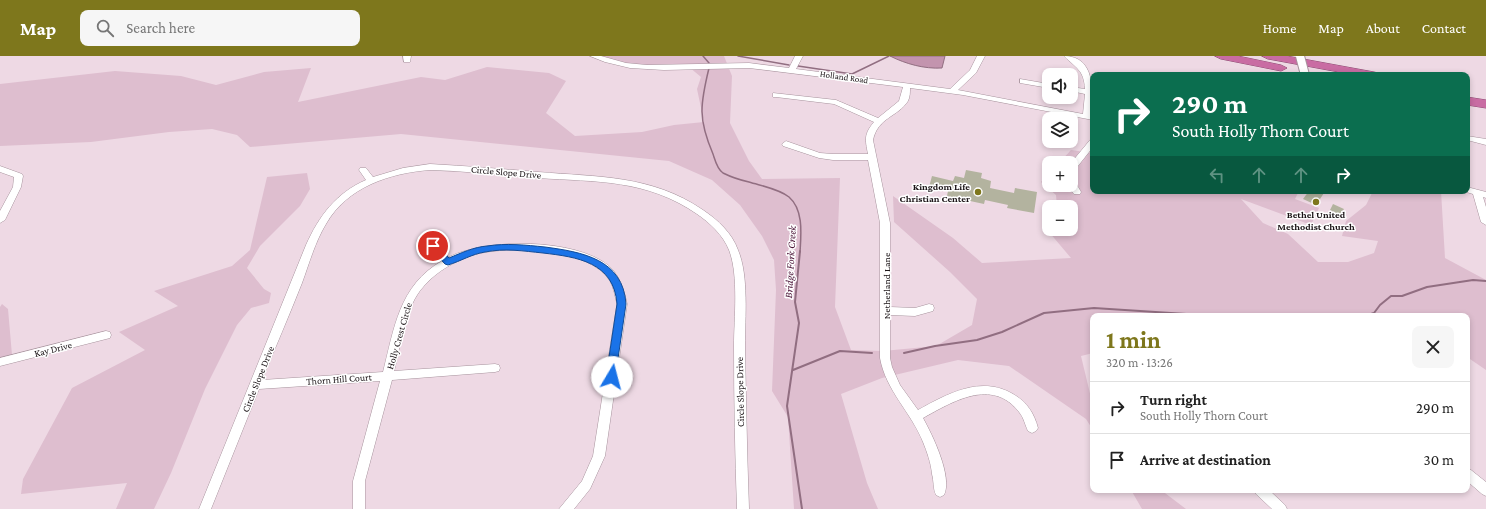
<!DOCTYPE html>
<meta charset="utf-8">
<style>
:root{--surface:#fff;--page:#f6f6f6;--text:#222;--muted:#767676;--line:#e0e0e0;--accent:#7e771c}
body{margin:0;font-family:"Crimson Pro",serif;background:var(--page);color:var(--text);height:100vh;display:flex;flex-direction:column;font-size:15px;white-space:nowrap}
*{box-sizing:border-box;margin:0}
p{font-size:13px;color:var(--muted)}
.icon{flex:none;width:22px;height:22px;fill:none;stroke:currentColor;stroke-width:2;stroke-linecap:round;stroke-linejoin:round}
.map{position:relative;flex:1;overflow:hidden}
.details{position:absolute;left:1090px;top:257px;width:380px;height:180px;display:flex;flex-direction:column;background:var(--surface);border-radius:8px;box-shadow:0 2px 6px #0003}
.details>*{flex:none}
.hud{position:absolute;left:1090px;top:16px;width:380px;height:122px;border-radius:8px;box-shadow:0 2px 6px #0003;background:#0b6e4f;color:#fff;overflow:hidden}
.controls{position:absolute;left:1042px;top:12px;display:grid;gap:8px}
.controls a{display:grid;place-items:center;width:36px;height:36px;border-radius:8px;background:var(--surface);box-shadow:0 2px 6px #0003;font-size:20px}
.pin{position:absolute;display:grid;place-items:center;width:34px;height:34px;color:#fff;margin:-17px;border:2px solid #fff;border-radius:50%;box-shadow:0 1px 4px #0007}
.me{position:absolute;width:44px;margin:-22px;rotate:8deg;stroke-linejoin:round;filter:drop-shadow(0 0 3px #0008)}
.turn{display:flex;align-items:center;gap:14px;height:84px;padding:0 16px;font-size:18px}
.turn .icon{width:52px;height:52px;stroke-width:2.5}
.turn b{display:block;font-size:28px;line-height:34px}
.lanes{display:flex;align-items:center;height:38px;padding:0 16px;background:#0003;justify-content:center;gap:20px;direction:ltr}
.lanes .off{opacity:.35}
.round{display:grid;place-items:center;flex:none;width:42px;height:42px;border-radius:8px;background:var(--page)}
.head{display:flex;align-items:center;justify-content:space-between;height:68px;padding:0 16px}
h1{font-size:24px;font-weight:700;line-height:30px;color:var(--accent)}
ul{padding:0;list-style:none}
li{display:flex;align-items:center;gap:12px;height:52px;padding:0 16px;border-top:1px solid var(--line)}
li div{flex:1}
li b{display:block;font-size:15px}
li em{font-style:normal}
header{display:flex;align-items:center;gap:24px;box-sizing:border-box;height:56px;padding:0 20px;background:var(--accent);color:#fff}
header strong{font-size:19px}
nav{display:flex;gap:22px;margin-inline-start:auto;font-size:14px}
.search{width:280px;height:36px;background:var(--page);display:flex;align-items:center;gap:10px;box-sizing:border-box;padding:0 14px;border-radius:8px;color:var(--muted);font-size:15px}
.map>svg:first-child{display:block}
.green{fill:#debecf}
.water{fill:#c394ae;stroke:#916e81}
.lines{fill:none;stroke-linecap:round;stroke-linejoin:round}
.stream-far1{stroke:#916e81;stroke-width:1.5}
.stream{stroke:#916e81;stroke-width:2}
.building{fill:#b3b39f}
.minor-casing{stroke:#a7939d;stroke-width:1}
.highway-casing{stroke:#8c4d72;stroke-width:1}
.minor{fill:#fff;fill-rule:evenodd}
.highway{fill:#c96ca3;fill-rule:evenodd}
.minor-bridge-casing{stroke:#a7939d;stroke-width:10;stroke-linecap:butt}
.minor-bridge{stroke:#fff;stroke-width:8}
.route{fill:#1a73e8;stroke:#114b97}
.poi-dot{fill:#7e771c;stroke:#fff;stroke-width:1.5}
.labels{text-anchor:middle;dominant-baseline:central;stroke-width:3;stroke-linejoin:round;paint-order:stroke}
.far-street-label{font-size:9px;fill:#1b1417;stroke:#fff}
.street-label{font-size:10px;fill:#1b1417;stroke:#fff}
.poi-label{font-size:10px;font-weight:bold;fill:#1b1417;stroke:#fff;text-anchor:end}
.water-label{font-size:11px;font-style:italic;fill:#481034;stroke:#fff}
</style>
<header>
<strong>Map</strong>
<div class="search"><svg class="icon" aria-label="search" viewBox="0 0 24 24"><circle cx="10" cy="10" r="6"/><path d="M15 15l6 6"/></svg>Search here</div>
<nav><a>Home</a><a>Map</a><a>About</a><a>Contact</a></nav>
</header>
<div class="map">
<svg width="1486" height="453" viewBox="0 0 1486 453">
<rect width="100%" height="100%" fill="#eed9e4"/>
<!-- green -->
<path class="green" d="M 598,0 L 724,0 L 732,20 L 730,67 L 749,105 L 762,123 L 840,122 L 835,251 L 851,294 L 883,295 L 936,290 L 972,269 L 977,243 L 950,216 L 894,166 L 893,140 L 953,182 L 982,207 L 1071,202 L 1049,176 L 1051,173 L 1071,173 L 1071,151 L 1057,151 L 1056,139 L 1041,126 L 1049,117 L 1049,129 L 1071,129 L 1071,107 L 1059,107 L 1071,94 L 1093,97 L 1093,135 L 1299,135 L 1295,143 L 1319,152 L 1311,169 L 1241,143 L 1263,167 L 1288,178 L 1318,206 L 1348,206 L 1374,197 L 1378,185 L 1342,180 L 1346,165 L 1366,149 L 1372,137 L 1375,135 L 1441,135 L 1445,202 L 1486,224 L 1486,314 L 1467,301 L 1467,260 L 1093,260 L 1093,297 L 1081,300 L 1093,350 L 1093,374 L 1086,363 L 1009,310 L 958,304 L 882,322 L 841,338 L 867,427 L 878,453 L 794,453 L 788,361 L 772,335 L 776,234 L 774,204 L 762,180 L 740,149 L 712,124 L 669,105 L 401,78 L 250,91 L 237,79 L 212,73 L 169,76 L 91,86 L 0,90 L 0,28 L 115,15 L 181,20 L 216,29 L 264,16 L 311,12 L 298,46 L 421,21 L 445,24 L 487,11 L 549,17 L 566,25 L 546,57 L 575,80 L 642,76 L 674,69 L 704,66 L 697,33 L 701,21 L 689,11 L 645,12 Z
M 307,117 L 310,133 L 300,150 L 260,190 L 247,212 L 264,233 L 271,237 L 269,247 L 251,252 L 237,269 L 205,333 L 171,417 L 154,453 L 116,453 L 127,427 L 21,438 L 23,423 L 72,332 L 145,294 L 119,276 L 178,250 L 154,235 L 232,210 L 250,194 L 267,121 Z
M 2,248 L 8,253 L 12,299 L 0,302 L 0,251 Z
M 1131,434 L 1161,434 L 1186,453 L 1142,453 Z"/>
<!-- water -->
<path class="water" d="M 890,0 L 945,0 L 942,12 C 924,13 906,8 890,0 Z"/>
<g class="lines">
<!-- stream-far1 -->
<path class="stream-far1" d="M 703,0 L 709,7
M 738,0 L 789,9
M 798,10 L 852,18 L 889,0
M 709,12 C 700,49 698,63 713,98 C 715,104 717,113 723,117 C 731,121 740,124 749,126 C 762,130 779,133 789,141 C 804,154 801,179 800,196"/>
<!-- stream -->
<path class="stream" d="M 800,195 L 795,246 L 799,267 L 787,350 L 802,453
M 1365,260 L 1374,257 L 1380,249 L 1391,240 L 1402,240 L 1427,231 L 1473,224 L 1486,225
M 904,297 L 935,290 L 977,284 L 1002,276 L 1044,257 L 1094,252 L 1217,260
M 793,314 L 840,295 L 872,297"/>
</g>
<!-- building -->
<path class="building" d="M 966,114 L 982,117 L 981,122 L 991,125 L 990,132 L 1014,137 L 1015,132 L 1037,136 L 1034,157 L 1007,152 L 1008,149 L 985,144 L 984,148 L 947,140 L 948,135 L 929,131 L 932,120 L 953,125 L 955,120 L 964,122 Z
M 1309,135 L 1318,135 L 1324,137 L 1316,149 L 1303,143 Z
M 1333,148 L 1344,153 L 1340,159 L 1330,154 Z"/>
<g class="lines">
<defs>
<path id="minor" d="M 403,0 L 411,0 L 410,6 L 404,6 Z
M 590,0 L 601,0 L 626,7 L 647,9 L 749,7 L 789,12 L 795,0 L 803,0 L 796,13 L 950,33 L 970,14 L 977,0 L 985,0 L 976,17 L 958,34 L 1083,58 L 1085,38 L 1071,35 L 1071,31 L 1085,33 C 1084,14 1076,12 1064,0 C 1096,0 1093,37 1091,59 L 1093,60 L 1093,64 L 963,39 L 910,32 C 910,36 910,41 908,45 C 898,61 878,61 873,84 L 890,167 L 890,251 L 915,252 L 929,248 L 933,249 L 934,252 L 933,255 L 915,260 L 890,259 L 890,302 L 892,311 L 900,329 L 918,354 C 947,338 981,319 1013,338 C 1027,346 1034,357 1038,372 L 1036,375 L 1032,377 L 1028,375 C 1025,369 1024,362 1019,356 C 992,321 952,346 923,362 C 932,378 953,421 944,439 L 940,441 L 936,439 C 933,433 934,425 932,418 C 931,407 927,396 923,386 C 911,356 886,335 880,302 L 880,167 L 868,104 L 833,104 L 819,102 L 783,90 L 782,88 L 786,85 L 820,97 L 833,98 L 868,98 C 865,83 864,78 874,66 L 834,48 L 776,41 L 773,41 L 773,37 L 836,44 L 878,62 L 899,45 L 903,31 L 749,12 L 664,14 L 630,12 L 605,6 Z
M 1020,23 L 1049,28 L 1049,32 L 1020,27 Z
M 1467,80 L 1486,83 L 1486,89 L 1467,84 Z
M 1093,83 L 1093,91 L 1074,115 L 1071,116 L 1071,107 L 1090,84 Z
M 430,108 C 466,110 502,113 538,116 C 598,121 652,119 703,154 C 718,164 732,177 738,194 C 749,220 745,262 745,290 C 746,344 747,399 749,453 L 737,453 C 735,399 734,344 734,290 C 734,262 739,220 729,194 C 723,179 710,167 697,158 C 646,123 597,126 538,122 C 502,119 466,115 430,114 C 390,117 347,131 326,168 C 315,186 309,208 302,227 C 289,260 275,292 262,324 L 383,316 C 394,273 399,229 442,205 L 430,192 L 428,190 L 430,188 L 436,188 L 449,201 C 487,182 575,182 609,210 C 620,220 624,234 627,248 L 605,400 L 590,433 L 574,453 L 559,453 L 582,425 L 593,400 L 617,248 C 615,240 614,232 610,225 C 590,191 506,189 473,199 C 455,205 437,215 424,230 C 405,250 401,288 394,315 L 495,308 L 499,309 L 500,312 L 499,315 L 495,316 L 392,324 L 365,425 L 365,453 L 353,453 L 353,425 L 380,325 L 259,333 L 211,453 L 199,453 L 306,189 C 319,160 336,137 366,124 L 359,114 L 360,112 L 366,112 L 373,121 L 403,112 Z
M 0,110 L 22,118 L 23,120 L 21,131 L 5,164 L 0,167 L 0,155 L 13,131 L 14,121 L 0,116 Z
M 1071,126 C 1076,127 1079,132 1081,136 L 1080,138 L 1074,138 L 1067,129 L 1071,129 Z
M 1467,131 L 1486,136 L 1486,142 L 1483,141 L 1486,151 L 1486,169 L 1481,166 L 1473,138 L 1463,135 L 1467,135 Z
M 106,275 L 110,276 L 111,279 L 110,282 L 0,310 L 0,302 Z
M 1467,413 L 1471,414 L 1486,426 L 1486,440 L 1482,438 L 1467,425 Z
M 1254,434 L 1269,434 L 1285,449 L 1287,453 L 1272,453 L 1256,438 Z"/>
<path id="highway" d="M 1215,0 L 1238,0 L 1281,9 L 1287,12 L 1281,15 L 1221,3 Z
M 1262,0 L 1287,0 L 1374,16 L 1378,17 L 1380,19 L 1355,19 L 1268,3 Z
M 1467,41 L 1486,44 L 1486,52 L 1467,49 Z"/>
</defs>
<!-- minor casing -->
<use href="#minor" class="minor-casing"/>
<!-- highway casing -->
<use href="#highway" class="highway-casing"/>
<!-- minor -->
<use href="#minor" class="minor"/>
<!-- highway -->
<use href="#highway" class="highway"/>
<defs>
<path id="minor-bridge" d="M 1300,0 L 1305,19"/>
</defs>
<!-- minor-bridge casing -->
<use href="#minor-bridge" class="minor-bridge-casing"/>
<!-- minor-bridge -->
<use href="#minor-bridge" class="minor-bridge"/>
</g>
<!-- route -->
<path class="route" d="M 433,187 L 436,188 L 449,202 C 461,197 474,191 487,190 C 507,187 525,189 545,191 C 582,196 623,203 626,248 L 615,323 L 608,323 L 606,321 L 617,248 C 614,206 577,201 543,197 C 523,195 505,192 485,196 C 472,198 461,205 448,209 L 445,208 L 430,192 L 429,190 Z"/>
<!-- markers -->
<g class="poi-dot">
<circle cx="978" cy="136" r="4"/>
<circle cx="1316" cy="146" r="4"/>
</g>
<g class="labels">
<!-- far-street labels -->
<g class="far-street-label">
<text transform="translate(844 21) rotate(8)">Holland Road</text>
</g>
<!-- street labels -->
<g class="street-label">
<text transform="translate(506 116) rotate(5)">Circle Slope Drive</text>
<text transform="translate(886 230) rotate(-90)">Netherland Lane</text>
<text transform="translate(399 280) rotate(-74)">Holly Crest Circle</text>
<text transform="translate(53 293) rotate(-14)">Kay Drive</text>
<text transform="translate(258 323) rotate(-68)">Circle Slope Drive</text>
<text transform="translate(339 323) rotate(-4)">Thorn Hill Court</text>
<text transform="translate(740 336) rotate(-91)">Circle Slope Drive</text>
</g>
<!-- poi labels -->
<g class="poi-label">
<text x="970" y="130">Kingdom Life<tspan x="970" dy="12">Christian Center</tspan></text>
<text x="1316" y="158" text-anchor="middle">Bethel United<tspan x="1316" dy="12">Methodist Church</tspan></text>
</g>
<!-- water labels -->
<g class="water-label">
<text transform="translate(790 206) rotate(-87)">Bridge Fork Creek</text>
</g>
</g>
</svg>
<div class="controls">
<a><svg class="icon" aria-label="sound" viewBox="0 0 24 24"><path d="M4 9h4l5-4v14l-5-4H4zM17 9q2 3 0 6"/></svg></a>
<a><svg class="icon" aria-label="layers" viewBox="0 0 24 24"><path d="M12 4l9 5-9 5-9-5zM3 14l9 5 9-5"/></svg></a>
<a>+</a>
<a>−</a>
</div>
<div class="pin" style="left:433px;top:190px;background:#d93025"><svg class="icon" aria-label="arrive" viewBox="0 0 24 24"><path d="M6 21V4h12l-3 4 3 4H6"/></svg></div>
<svg class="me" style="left:612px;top:321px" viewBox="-20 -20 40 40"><circle r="19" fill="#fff"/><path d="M0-13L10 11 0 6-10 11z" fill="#1a73e8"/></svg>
<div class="hud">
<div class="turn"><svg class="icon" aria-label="right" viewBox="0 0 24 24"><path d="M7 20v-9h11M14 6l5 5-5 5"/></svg><div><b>290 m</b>South Holly Thorn Court</div></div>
<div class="lanes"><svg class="icon off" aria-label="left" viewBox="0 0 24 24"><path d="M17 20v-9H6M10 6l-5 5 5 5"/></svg><svg class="icon off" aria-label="ahead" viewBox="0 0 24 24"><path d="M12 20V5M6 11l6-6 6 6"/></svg><svg class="icon off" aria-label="ahead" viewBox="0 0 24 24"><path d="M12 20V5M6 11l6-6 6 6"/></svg><svg class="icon" aria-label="right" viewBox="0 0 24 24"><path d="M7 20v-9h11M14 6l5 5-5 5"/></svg></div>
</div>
<section class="details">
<div class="head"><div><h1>1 min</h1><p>320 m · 13:26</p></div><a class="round"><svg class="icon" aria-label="close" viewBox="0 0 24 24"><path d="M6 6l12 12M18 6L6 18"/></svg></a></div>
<ul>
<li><svg class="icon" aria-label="right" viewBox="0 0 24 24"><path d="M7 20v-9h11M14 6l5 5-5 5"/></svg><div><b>Turn right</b><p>South Holly Thorn Court</p></div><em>290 m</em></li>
<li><svg class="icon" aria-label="arrive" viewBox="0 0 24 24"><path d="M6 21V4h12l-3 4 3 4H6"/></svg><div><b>Arrive at destination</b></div><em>30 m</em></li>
</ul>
</section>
</div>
